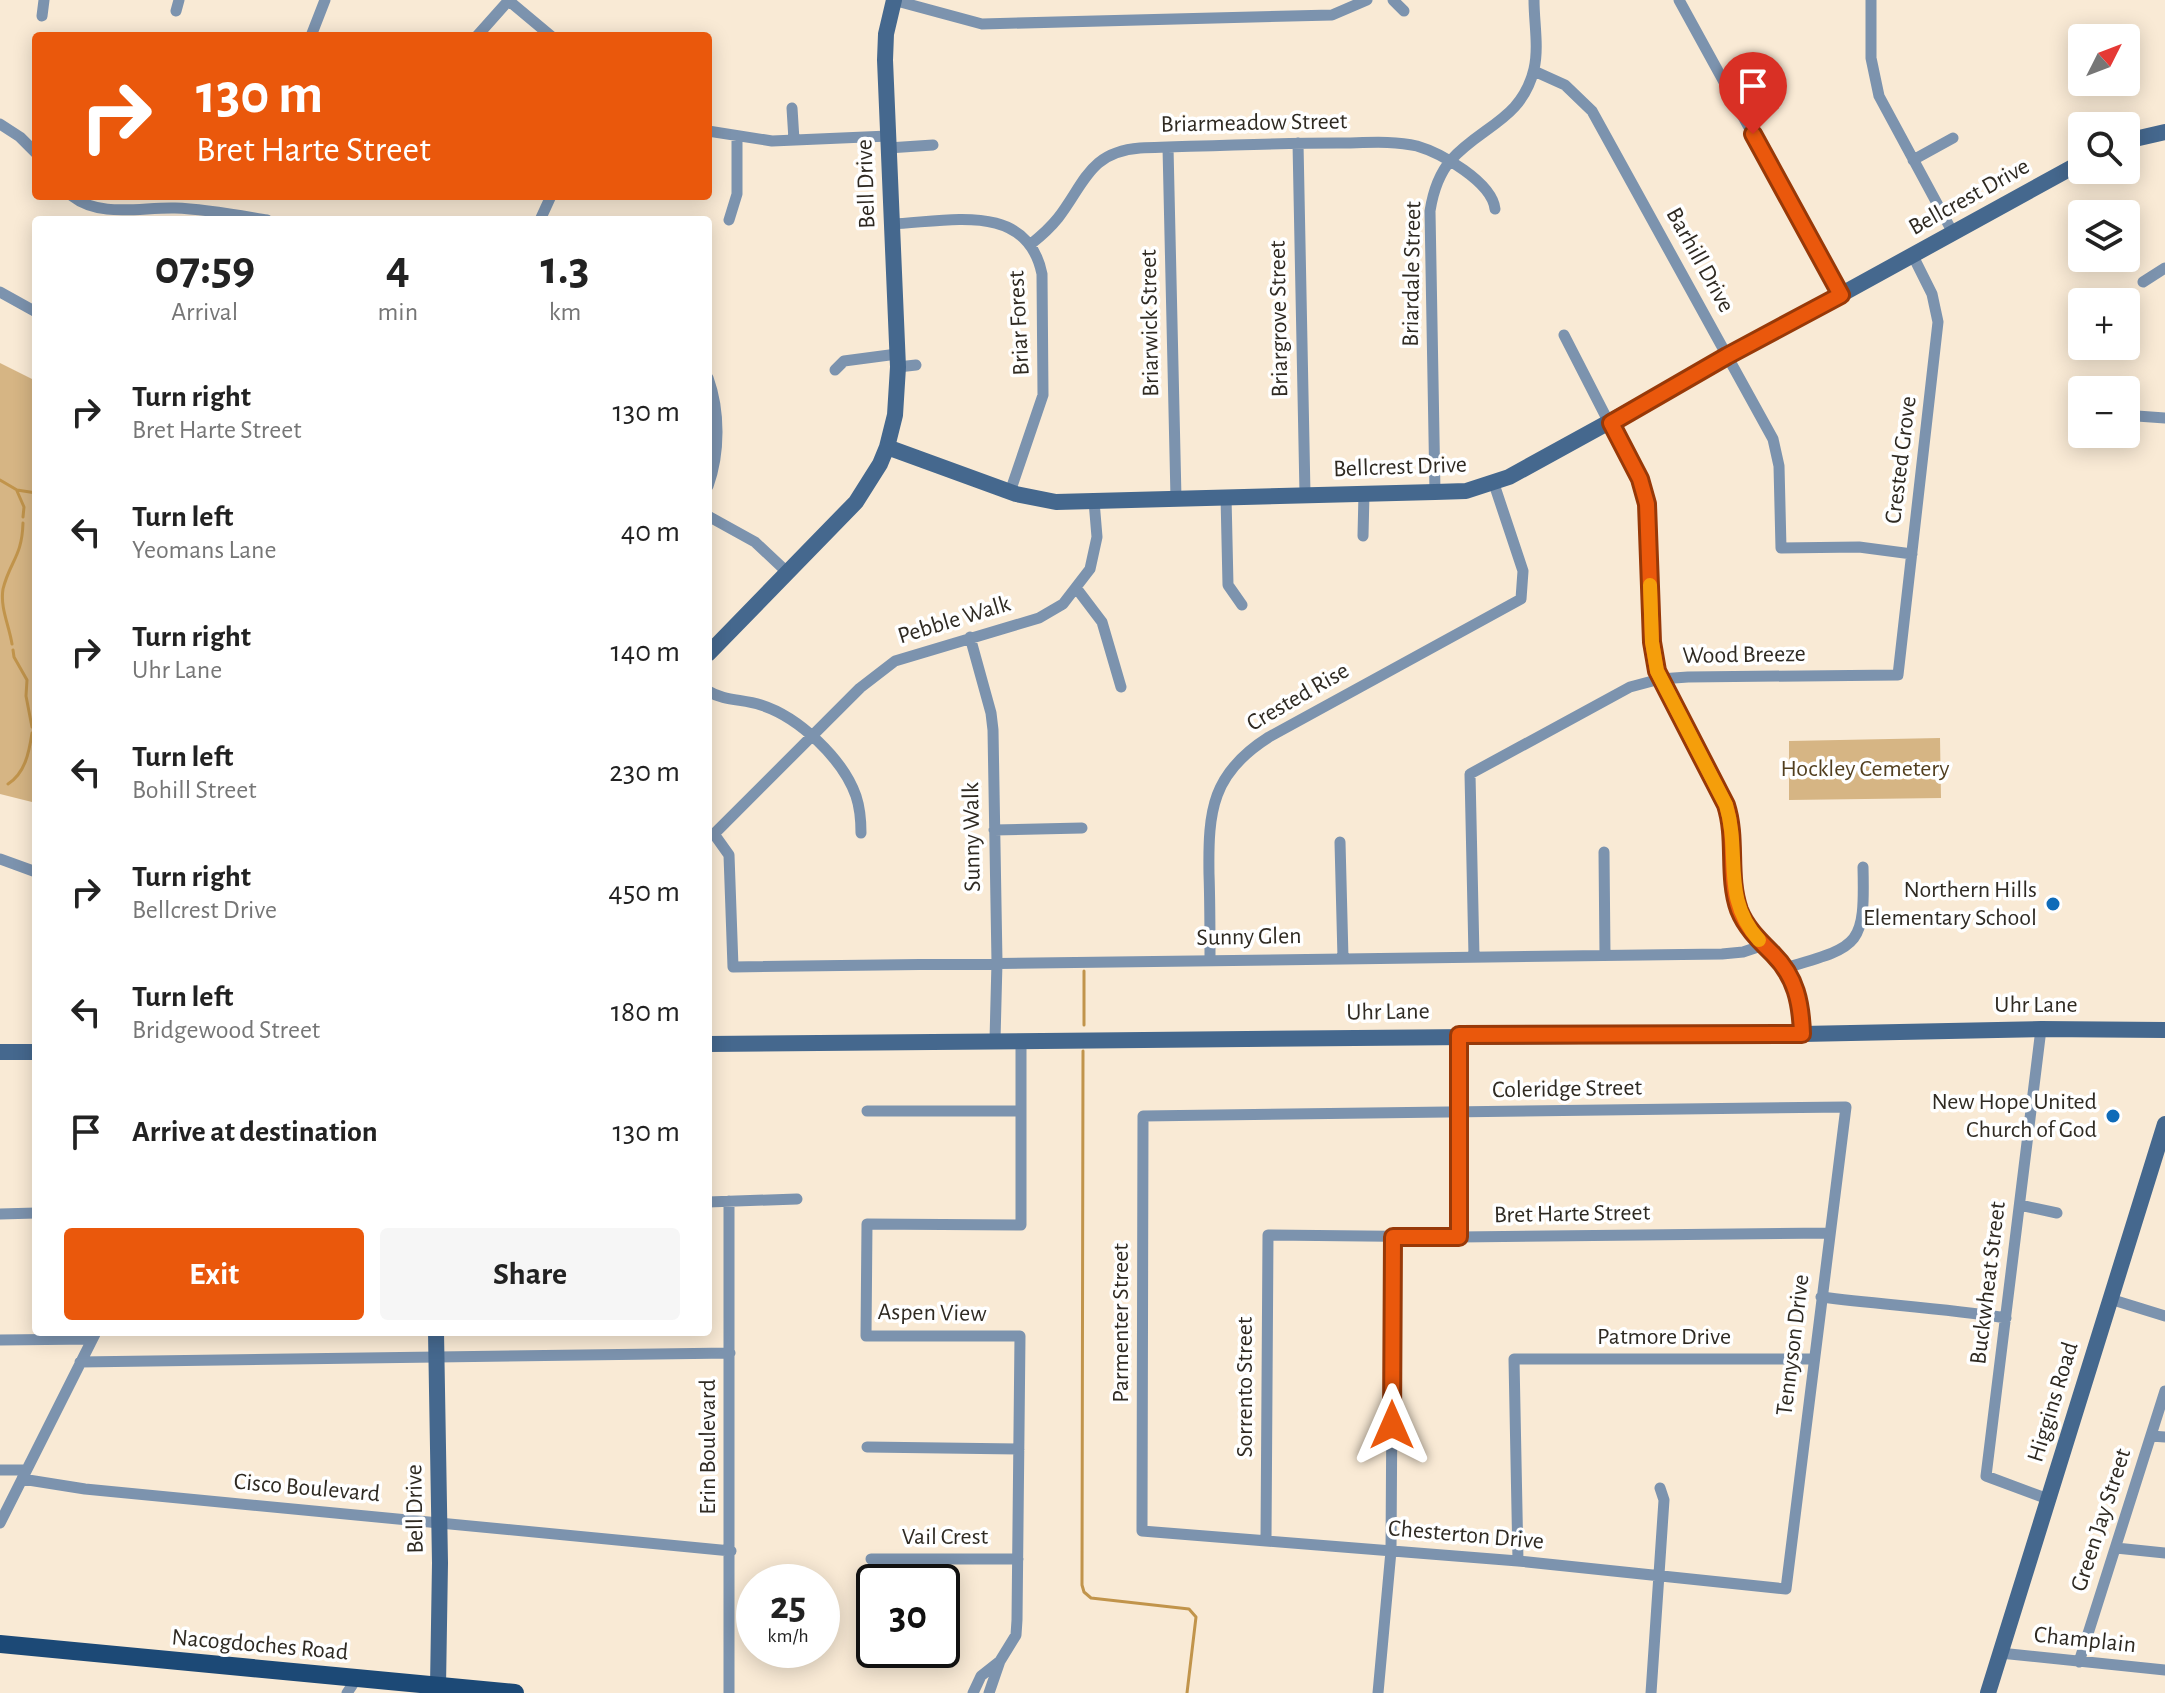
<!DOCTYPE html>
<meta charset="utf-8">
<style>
:root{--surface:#fff;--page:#f6f6f6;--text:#222;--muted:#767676;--accent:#ea580c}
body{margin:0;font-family:"Alegreya Sans",sans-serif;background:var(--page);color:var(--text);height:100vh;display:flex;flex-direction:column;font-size:30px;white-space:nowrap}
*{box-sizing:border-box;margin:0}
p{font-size:26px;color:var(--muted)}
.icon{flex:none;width:44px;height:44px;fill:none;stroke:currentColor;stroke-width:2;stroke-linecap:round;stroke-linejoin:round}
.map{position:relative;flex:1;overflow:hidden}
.panel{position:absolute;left:32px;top:216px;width:680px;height:1120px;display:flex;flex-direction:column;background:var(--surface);border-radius:8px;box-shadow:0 4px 20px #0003}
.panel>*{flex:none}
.banner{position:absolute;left:32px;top:32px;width:680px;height:168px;border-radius:8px;box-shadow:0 4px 20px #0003;background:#ea580c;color:#fff;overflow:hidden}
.needle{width:52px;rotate:48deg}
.buttons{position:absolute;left:2068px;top:24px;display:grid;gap:16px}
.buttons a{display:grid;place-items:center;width:72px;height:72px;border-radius:8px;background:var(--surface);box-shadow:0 4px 20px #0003;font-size:40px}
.speed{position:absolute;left:736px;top:1564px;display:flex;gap:16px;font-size:40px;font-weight:700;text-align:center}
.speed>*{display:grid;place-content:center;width:104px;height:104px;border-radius:50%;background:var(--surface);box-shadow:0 4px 20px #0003;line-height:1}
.speed small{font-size:20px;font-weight:400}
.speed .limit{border:4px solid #111;border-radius:12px;background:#fff;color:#111}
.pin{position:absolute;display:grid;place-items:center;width:68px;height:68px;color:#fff;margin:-82px -34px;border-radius:50% 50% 50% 0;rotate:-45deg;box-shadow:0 0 8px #0007}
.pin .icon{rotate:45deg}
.me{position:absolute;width:88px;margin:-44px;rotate:0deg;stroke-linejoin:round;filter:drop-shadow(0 0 6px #0008)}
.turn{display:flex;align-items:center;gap:28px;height:168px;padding:0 32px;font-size:36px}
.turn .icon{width:104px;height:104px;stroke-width:2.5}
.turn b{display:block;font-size:56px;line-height:68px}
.eta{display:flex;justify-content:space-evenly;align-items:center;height:136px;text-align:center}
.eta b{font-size:48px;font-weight:600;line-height:56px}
.button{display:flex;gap:16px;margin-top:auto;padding:16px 32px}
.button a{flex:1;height:92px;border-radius:8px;background:var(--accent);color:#fff;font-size:32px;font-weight:600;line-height:92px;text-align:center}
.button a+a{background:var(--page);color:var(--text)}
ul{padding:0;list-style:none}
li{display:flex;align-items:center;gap:24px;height:120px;padding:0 32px}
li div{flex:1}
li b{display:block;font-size:30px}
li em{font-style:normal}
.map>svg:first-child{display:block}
.green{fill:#d6b584}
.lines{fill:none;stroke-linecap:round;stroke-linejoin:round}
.stream{stroke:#c1944b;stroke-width:3}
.street{stroke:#7c93ae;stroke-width:11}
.secondary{stroke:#45688e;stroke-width:16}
.primary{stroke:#1c4976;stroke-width:18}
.route-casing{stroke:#983908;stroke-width:20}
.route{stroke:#ea580c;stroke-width:14}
.slow{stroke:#f59e0b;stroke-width:14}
.poi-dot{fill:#0f6bb8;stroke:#fff;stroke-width:3}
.labels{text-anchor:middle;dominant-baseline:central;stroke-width:7;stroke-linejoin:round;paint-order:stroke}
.street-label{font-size:24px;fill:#2f2a22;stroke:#fff}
.park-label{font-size:24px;fill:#523f1f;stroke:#fff}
.poi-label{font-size:24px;fill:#2f2a22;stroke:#fff;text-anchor:end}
</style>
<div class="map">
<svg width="2165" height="1693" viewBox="0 0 2165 1693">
<rect width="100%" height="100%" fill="#f9ead5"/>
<!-- green -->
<path class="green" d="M 0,363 L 36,381 L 36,803 L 0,794 Z
M 1940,738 L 1941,798 L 1789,800 L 1789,741 Z"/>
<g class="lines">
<!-- stream -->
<path class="stream" d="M 0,480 L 17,490 L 36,493
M 17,491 L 24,507 L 23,517
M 12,644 C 9,625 0,608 3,589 C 10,561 22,557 23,523
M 13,650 L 14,657 L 27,680 L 26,696 L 32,727
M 8,784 C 25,773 29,753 32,733
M 1084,1025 L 1084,971
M 1083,1051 L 1082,1585 L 1084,1592 L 1091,1598 L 1189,1609 L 1196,1617 L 1187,1693"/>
<!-- street -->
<path class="street" d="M 508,0 L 551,36
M 893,0 L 982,24 L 1332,15 L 1367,0
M 1393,0 L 1404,11
M 1679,0 L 1841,295
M 1871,0 L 1871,58 L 1879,96 L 1953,233
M 176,11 L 179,0
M 42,16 L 44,0
M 311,36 L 325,0
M 477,36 L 509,0
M 1534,71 L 1565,85 L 1592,111 L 1773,439 L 1779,466 L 1781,548 L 1859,547 L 1912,554
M 792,108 L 794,140
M 0,124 L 20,137 L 36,153
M 708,131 L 772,141 L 888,136
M 1298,143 L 1305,494
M 1168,147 L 1176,498
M 888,148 L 933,145
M 1913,160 L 1953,138
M 72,196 C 100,218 141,207 175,208 C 206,209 237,215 267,220
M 540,220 L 551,196
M 729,220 L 737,194 L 737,137
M 891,224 C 947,222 1027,200 1042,274 L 1043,395 L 1010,492
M 1031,244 C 1041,236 1050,228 1058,218 C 1085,183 1089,152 1140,148 C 1206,146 1271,143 1337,143 C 1363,143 1392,140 1417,146 C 1441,153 1492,182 1495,209
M 2143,282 L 2165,268
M 0,292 L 36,312
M 1564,335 L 1644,491 L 1649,517 L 1652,642 L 1657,671 L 1726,805 C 1737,839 1727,876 1739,910 C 1746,928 1760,941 1773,954 C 1796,977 1801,1003 1802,1034
M 898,367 L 916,365
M 835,370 L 844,361 L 897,354
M 708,378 C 720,411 720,453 708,486
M 2126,422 L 2137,416 L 2165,418
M 1435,492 L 1430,211 C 1433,192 1438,175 1451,160 C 1481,126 1522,120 1534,69 C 1539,47 1534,23 1534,0
M 1226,496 L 1228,585 L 1242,605
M 1094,501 L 1097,537 L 1090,569 L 1063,604 L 1039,618 L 895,661 L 860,688 L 714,834 L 729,855 L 733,967 L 1722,954 L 1743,952 L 1764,945
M 708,516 L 755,542 L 788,573
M 1363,536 L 1364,493
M 1077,589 L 1102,622 L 1121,687
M 970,637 L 991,713 L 993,730 L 997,962 L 995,1040
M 708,691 C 724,701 743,699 761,705 C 799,717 843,759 856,796 C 860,808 861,821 861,833
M 994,830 L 1082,828
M 1340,842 L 1343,958
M 1604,852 L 1605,955
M 0,859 L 36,872
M 1474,956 L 1470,774 L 1630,687 L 1660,679 L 1688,677 L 1898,675 L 1938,322 L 1932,294 L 1913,256
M 1210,960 C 1210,931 1210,902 1209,874 C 1208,810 1212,773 1269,737 L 1521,599 L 1523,571 L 1494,484
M 1785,968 C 1860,946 1865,947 1863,867
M 2041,1029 L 1986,1476 L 2048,1499
M 1459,1035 L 1459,1237
M 1846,1107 L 1786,1589 L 1518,1561 L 1142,1531 L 1143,1116 Z
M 867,1111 L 1020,1111
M 708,1202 L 797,1199
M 2020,1205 L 2057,1213
M 0,1214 L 36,1213
M 1821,1297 C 1883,1305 1945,1308 2006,1318
M 2110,1299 L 2165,1316
M 0,1340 L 92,1339
M 80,1362 L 730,1353
M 2151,1436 L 2165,1437
M 867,1447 L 1019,1449
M 0,1470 L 26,1470
M 22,1479 L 85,1489 L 731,1551
M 0,1523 L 96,1332
M 1266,1539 L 1268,1235 L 1459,1237 L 1829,1233
M 2116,1548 L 2165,1553
M 871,1559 L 1018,1559
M 1518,1561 L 1514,1359 L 1814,1359
M 2000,1653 L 2165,1670
M 2079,1662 L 2165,1391
M 347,1693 L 357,1678
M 729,1693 L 729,1201
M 973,1693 L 981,1676 L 1000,1661
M 989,1693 L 1000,1661 L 1016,1635 L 1017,1620 L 1020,1336 L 866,1336 L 867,1224 L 1021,1225 L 1021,1040
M 1378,1693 L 1391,1551 L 1393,1237
M 1651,1693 L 1664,1500 L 1660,1488"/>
<!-- secondary -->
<path class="secondary" d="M 2126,141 L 2165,132
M 887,447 L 1016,494 L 1056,502 L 1435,492 L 1466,491 L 1509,477 L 2082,162
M 708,654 L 856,502 L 880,464 L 887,447 L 895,415 L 898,367 L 885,60 L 886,34 L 894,0
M 708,1044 L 1802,1034 L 2041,1029 L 2165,1030
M 0,1052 L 36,1052
M 436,1332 L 440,1563 L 438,1686
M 1988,1693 L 2165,1124"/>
<!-- primary -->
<path class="primary" d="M 0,1644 L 515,1693"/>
</g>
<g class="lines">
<defs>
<path id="route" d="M 1392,1425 L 1393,1237 L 1459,1237 L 1459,1035 L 1802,1034 C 1801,1003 1796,977 1773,954 C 1760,941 1746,928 1739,910 C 1727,876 1737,839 1726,805 L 1657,671 L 1652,642 L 1647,504 L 1640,479 L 1611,423 L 1727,356 L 1841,295 L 1753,134"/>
</defs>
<!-- route casing -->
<use href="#route" class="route-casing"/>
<!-- route -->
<use href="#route" class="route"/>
<!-- slow -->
<path class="slow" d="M 1650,585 L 1652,642 L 1657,671 L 1726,805 C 1741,854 1721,898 1759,940"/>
</g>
<!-- markers -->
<g class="poi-dot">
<circle cx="2053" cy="904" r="8"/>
<circle cx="2113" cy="1116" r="8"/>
</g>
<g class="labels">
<!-- street labels -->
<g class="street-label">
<text transform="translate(1254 123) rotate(-1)">Briarmeadow Street</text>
<text transform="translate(866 184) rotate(-92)">Bell Drive</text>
<text transform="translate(1969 197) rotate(-29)">Bellcrest Drive</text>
<text transform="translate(1700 260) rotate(61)">Barhill Drive</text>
<text transform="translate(1412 274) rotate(-89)">Briardale Street</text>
<text transform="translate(1279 319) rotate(-91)">Briargrove Street</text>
<text transform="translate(1019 323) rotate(-93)">Briar Forest</text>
<text transform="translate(1150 323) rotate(-91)">Briarwick Street</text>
<text transform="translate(1901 460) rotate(-83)">Crested Grove</text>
<text transform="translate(1400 467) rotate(-2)">Bellcrest Drive</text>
<text transform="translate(954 620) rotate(-17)">Pebble Walk</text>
<text transform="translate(1744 655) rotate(-1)">Wood Breeze</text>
<text transform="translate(1298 697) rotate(-30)">Crested Rise</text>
<text transform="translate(972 837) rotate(-91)">Sunny Walk</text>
<text transform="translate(1249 937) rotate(-1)">Sunny Glen</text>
<text x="2036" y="1005">Uhr Lane</text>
<text transform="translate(1388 1012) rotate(-1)">Uhr Lane</text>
<text transform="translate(1567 1089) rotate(-1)">Coleridge Street</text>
<text transform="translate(1572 1214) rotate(-1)">Bret Harte Street</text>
<text transform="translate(1988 1283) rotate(-83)">Buckwheat Street</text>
<text transform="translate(932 1313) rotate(1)">Aspen View</text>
<text transform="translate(1121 1323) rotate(-90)">Parmenter Street</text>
<text x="1664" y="1337">Patmore Drive</text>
<text transform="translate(1793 1345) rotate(-83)">Tennyson Drive</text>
<text transform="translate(1245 1387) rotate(-90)">Sorrento Street</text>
<text transform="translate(2053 1402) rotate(-73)">Higgins Road</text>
<text transform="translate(708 1447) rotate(-90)">Erin Boulevard</text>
<text transform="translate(307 1488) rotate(5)">Cisco Boulevard</text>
<text transform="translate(415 1509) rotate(-91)">Bell Drive</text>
<text transform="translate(2101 1520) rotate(-72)">Green Jay Street</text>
<text transform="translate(1466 1535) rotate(5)">Chesterton Drive</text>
<text x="945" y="1537">Vail Crest</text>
<text transform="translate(2085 1640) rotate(6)">Champlain</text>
<text transform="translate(260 1645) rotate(5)">Nacogdoches Road</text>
</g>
<!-- park labels -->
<g class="park-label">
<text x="1865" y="769">Hockley Cemetery</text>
</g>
<!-- poi labels -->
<g class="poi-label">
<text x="2037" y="890">Northern Hills<tspan x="2037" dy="28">Elementary School</tspan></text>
<text x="2097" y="1102">New Hope United<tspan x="2097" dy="28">Church of God</tspan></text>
</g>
</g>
</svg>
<div class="buttons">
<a><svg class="needle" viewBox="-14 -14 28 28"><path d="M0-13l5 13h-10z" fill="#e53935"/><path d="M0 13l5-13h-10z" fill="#767676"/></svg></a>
<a><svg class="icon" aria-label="search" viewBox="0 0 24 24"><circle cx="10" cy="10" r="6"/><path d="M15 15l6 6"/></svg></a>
<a><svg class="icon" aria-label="layers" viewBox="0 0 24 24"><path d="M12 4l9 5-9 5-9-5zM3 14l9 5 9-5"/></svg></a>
<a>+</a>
<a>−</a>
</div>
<div class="speed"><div>25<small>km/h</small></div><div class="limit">30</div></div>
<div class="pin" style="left:1753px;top:134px;background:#d93025"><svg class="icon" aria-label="arrive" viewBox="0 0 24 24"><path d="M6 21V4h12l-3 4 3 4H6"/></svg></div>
<svg class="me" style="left:1392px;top:1425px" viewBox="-20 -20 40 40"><path d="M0-17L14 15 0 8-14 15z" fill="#ea580c" stroke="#fff" stroke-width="4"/></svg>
<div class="banner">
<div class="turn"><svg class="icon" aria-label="right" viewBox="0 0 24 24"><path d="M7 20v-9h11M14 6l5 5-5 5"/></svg><div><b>130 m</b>Bret Harte Street</div></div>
</div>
<section class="panel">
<div class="eta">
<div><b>07:59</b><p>Arrival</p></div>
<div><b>4</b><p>min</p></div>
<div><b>1.3</b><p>km</p></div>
</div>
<ul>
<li><svg class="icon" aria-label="right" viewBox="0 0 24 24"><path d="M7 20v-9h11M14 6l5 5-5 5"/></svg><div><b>Turn right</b><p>Bret Harte Street</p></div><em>130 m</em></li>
<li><svg class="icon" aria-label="left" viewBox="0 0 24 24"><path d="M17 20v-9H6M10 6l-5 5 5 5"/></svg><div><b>Turn left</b><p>Yeomans Lane</p></div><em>40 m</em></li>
<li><svg class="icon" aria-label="right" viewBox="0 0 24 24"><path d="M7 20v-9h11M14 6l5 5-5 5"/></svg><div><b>Turn right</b><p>Uhr Lane</p></div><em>140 m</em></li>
<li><svg class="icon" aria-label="left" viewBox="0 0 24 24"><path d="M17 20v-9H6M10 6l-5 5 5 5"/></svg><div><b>Turn left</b><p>Bohill Street</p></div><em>230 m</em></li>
<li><svg class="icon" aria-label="right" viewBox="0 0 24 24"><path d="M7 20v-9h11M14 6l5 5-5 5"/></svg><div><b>Turn right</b><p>Bellcrest Drive</p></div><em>450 m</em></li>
<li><svg class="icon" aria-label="left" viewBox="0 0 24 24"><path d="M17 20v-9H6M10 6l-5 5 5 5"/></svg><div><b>Turn left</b><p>Bridgewood Street</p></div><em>180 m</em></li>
<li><svg class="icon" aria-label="arrive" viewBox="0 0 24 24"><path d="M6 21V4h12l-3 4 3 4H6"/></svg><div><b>Arrive at destination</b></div><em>130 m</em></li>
</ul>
<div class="button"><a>Exit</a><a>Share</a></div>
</section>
</div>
